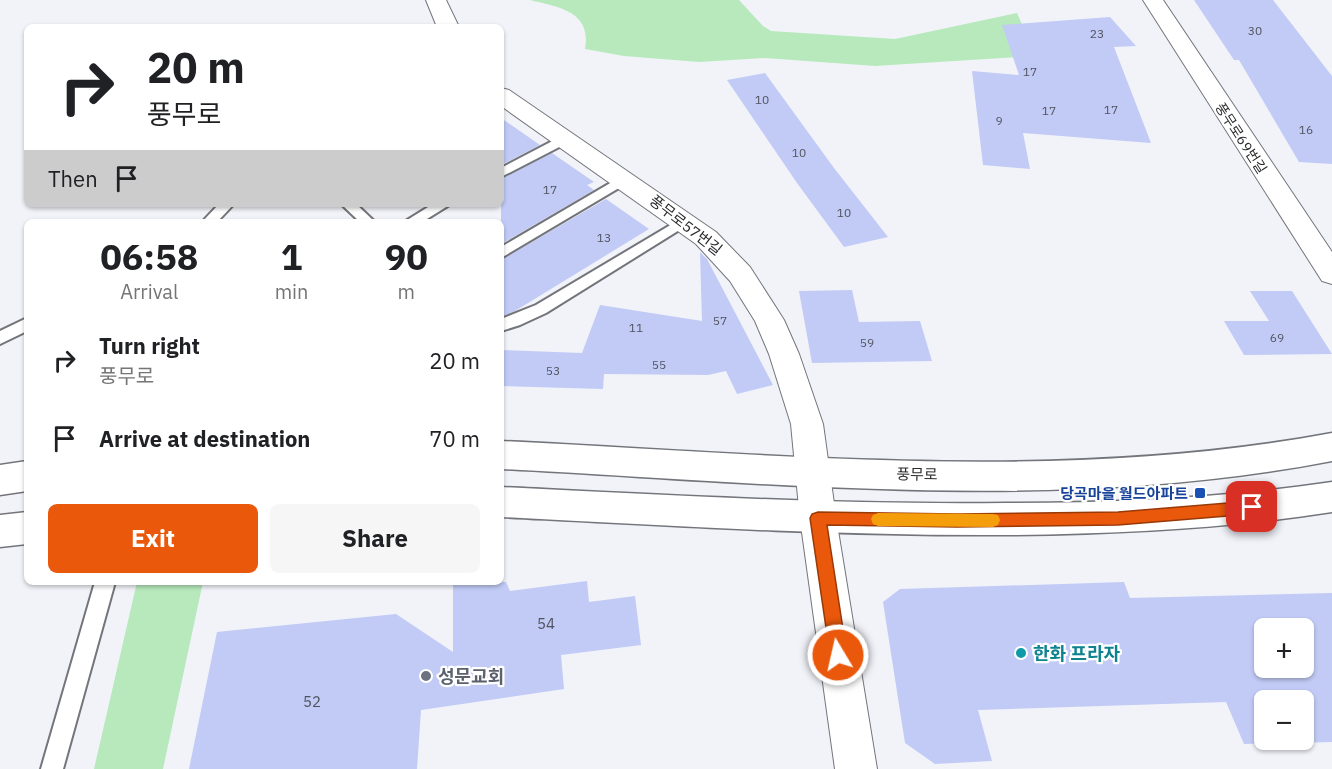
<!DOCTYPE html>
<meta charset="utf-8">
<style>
:root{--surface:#fff;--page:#f6f6f6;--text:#202124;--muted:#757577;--accent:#ea580c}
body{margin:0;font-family:"IBM Plex Sans","Noto Sans KR",sans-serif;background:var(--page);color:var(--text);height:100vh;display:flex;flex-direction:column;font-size:22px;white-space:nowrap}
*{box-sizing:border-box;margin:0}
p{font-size:20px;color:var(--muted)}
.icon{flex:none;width:33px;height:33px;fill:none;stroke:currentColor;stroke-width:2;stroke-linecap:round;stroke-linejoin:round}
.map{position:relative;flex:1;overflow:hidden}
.drawer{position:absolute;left:24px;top:219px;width:480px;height:366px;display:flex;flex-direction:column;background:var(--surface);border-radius:9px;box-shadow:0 2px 4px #0004}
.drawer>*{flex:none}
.guide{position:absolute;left:24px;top:24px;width:480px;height:183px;border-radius:9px;box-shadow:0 2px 4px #0004;background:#fff;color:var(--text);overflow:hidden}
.buttons{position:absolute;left:1254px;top:618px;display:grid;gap:12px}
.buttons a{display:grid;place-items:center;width:60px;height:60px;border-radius:9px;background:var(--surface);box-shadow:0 2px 4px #0004;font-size:30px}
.pin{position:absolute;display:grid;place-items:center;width:51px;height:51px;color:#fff;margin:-26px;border-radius:12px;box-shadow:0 3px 9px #0006}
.me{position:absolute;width:66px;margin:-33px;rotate:351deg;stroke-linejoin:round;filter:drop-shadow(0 0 4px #0008)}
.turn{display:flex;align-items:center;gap:21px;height:126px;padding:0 24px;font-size:27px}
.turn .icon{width:78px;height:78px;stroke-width:2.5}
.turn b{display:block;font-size:42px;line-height:51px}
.then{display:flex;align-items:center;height:57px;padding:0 24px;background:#0003;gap:12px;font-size:22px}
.eta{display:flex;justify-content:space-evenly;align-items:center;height:102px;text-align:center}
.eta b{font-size:36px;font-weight:700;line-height:42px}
.button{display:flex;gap:12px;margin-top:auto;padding:12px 24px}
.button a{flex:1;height:69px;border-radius:9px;background:var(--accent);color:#fff;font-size:24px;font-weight:700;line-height:69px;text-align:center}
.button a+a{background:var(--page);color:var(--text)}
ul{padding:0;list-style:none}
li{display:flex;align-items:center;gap:18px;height:78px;padding:0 24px}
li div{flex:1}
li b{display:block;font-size:22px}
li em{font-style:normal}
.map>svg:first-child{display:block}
.green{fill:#b7e9bc}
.building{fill:#c1cbf5;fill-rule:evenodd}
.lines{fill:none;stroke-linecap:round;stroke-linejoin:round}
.service-casing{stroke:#73757b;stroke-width:4}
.minor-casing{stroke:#73757b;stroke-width:2}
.tertiary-casing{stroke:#73757b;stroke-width:3}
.service{fill:#fff;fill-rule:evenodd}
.minor{fill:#fff;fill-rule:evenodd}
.tertiary{fill:#fff;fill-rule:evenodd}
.route{fill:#ea580c;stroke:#983908;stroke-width:1.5}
.slow{fill:#f59e0b}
.transit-dot{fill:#1a4fb4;stroke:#fff;stroke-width:2}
.culture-dot{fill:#0f9aa8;stroke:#fff;stroke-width:2}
.worship-dot{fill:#6b7280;stroke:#fff;stroke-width:2}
.labels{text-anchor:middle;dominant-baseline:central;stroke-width:4.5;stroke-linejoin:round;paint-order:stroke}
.number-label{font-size:12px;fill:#50535f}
.far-street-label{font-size:14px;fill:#2a2b2d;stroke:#fff}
.street-label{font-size:15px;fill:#2a2b2d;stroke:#fff}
.transit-label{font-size:15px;font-weight:bold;fill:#164399;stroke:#fff;text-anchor:end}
.near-number-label{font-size:15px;fill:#50535f}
.near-culture-label{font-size:18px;font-weight:bold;fill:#0d838f;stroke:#fff;text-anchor:start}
.near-worship-label{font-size:18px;font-weight:bold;fill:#5b616d;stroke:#fff;text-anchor:start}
</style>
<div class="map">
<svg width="1332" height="769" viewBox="0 0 1332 769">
<rect width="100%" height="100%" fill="#f1f3f9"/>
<!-- green -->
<path class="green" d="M 530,0 L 739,0 L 763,26 L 771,31 L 895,39 L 1017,13 L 1036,56 L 875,66 L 765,58 L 699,62 L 624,56 L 585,49 C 592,11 558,7 530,0 Z
M 137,582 L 203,582 L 163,769 L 94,769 Z"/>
<!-- building -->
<path class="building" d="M 1194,0 L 1273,0 L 1332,76 L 1332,164 L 1299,162 L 1239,60 L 1234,60 Z
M 1110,17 L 1136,46 L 1114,47 L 1151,143 L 1023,133 L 1030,169 L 983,165 L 972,71 L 1019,75 L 1002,25 Z
M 765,73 L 834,168 L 888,237 L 844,247 L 797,183 L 727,80 Z
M 501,118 L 540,145 L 501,165 Z
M 552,153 L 594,182 L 587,185 L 594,190 L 501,244 L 501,179 Z
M 606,199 L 649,229 L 515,311 L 501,317 L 501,260 Z
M 700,252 L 707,259 L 773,385 L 737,394 L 726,371 L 708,375 L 604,374 L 603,389 L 501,386 L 501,350 L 582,353 L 600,305 L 702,321 Z
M 852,290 L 859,322 L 920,321 L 932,361 L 812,363 L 799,291 Z
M 1250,291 L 1292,291 L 1332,354 L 1244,355 L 1224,321 L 1269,321 Z
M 587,581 L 589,602 L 635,596 L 641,645 L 561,655 L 564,689 L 421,710 L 417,769 L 189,769 L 217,632 L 396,614 L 453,652 L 453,582 L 506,582 L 510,591 Z
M 1124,582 L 1130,598 L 1332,593 L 1332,742 L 1244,744 L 1226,702 L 978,710 L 992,761 L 935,764 L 905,743 L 883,602 L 900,589 ZM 1264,628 L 1304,628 L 1304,668 L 1264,668 ZM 1264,700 L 1304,700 L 1304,740 L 1264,740 Z"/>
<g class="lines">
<defs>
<path id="service" d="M 564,135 L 569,136 L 570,139 L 569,142 L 501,177 L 501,168 Z
M 624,175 L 629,176 L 631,179 L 629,182 L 501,258 L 501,247 Z
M 219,204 L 234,204 L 217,222 L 202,222 Z
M 341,204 L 356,204 L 375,222 L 360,222 Z
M 433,204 L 451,204 L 422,222 L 404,222 Z
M 684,217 L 691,221 L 689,224 L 546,313 L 520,325 L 501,331 L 501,319 L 536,305 Z
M 27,318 L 27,331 L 0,344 L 0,331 Z
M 95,582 L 115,582 L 63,769 L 41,769 Z"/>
<path id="minor" d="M 426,0 L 446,0 L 459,27 L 437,27 Z
M 1143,0 L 1163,0 L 1332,252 L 1332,284 L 1322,281 Z
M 501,88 L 509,90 L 716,232 L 750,267 L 784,320 L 799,354 L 823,424 L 836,518 L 877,769 L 835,769 L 800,518 L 791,424 L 769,354 L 755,321 L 730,281 L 696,244 L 501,106 Z"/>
<path id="tertiary" d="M 1332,433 L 1332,461 C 1058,514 777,483 501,469 L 501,441 C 777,454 1058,484 1332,433 Z
M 27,461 L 27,491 L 0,495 L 0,465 Z
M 1332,482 L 1332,512 C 1224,529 1116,534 1007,535 C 838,536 670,526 501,517 L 501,487 C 669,495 837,505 1006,503 C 1115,503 1224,498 1332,482 Z
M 27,512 L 27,544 L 0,547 L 0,515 Z"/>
</defs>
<!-- service casing -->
<use href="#service" class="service-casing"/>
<!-- minor casing -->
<use href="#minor" class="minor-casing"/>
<!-- tertiary casing -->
<use href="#tertiary" class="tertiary-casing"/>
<!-- service -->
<use href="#service" class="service"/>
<!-- minor -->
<use href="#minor" class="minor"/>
<!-- tertiary -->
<use href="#tertiary" class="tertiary"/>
</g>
<!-- route -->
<path class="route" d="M 1252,501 L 1257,503 L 1259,507 L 1257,512 L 1252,514 L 1118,525 L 957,527 L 827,525 L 847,655 L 845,661 L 838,663 L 832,661 L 830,655 L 810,518 L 812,514 L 818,512 L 957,514 L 1118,512 Z"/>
<!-- slow -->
<path class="slow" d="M 878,513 L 993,514 L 998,515 L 1000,520 L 998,525 L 993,527 L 878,526 L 873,524 L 871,519 L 873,515 Z"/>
<!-- markers -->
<rect class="transit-dot" x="1194" y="487" width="12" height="12" rx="3"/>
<circle class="culture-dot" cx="1021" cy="653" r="6"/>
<circle class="worship-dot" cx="426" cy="676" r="6"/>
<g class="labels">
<!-- number labels -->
<g class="number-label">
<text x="1255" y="30">30</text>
<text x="1097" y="33">23</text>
<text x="1030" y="71">17</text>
<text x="762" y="99">10</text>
<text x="1111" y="109">17</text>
<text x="1049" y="110">17</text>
<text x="999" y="120">9</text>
<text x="1306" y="129">16</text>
<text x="799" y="152">10</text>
<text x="550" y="189">17</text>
<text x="844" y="212">10</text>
<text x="604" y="237">13</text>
<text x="720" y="320">57</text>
<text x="636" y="327">11</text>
<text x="1277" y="337">69</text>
<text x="867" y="342">59</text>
<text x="659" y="364">55</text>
<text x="553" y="370">53</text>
</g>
<!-- far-street labels -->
<g class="far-street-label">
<text transform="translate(1241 138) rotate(57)">풍무로69번길</text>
</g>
<!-- street labels -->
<g class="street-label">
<text transform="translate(686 225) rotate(38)">풍무로57번길</text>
<text transform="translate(917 474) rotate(1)">풍무로</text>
</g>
<!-- transit labels -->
<g class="transit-label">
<text x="1188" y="493">당곡마을 월드아파트</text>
</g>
<!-- near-number labels -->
<g class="near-number-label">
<text x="546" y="623">54</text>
<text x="312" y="701">52</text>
</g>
<!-- near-culture labels -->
<g class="near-culture-label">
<text x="1033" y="653">한화 프라자</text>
</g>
<!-- near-worship labels -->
<g class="near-worship-label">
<text x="438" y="676">성문교회</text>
</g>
</g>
</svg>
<div class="buttons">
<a>+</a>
<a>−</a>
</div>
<div class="pin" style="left:1252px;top:507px;background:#d93025"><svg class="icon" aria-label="arrive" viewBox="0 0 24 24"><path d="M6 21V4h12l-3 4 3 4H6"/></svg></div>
<svg class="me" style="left:838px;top:655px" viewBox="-20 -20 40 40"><circle r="17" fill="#ea580c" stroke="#fff" stroke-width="3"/><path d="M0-11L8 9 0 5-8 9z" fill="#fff"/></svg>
<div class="guide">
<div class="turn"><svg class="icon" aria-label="right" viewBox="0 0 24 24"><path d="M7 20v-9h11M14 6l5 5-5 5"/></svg><div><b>20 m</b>풍무로</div></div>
<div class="then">Then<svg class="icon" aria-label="arrive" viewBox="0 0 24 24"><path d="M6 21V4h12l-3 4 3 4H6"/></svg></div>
</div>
<section class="drawer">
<div class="eta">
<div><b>06:58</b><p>Arrival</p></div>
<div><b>1</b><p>min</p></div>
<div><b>90</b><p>m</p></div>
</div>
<ul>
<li><svg class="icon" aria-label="right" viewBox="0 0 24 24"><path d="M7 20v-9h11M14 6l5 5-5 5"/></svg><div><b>Turn right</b><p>풍무로</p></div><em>20 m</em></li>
<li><svg class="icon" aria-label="arrive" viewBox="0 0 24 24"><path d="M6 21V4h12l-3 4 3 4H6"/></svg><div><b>Arrive at destination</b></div><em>70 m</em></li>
</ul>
<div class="button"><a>Exit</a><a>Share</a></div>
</section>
</div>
